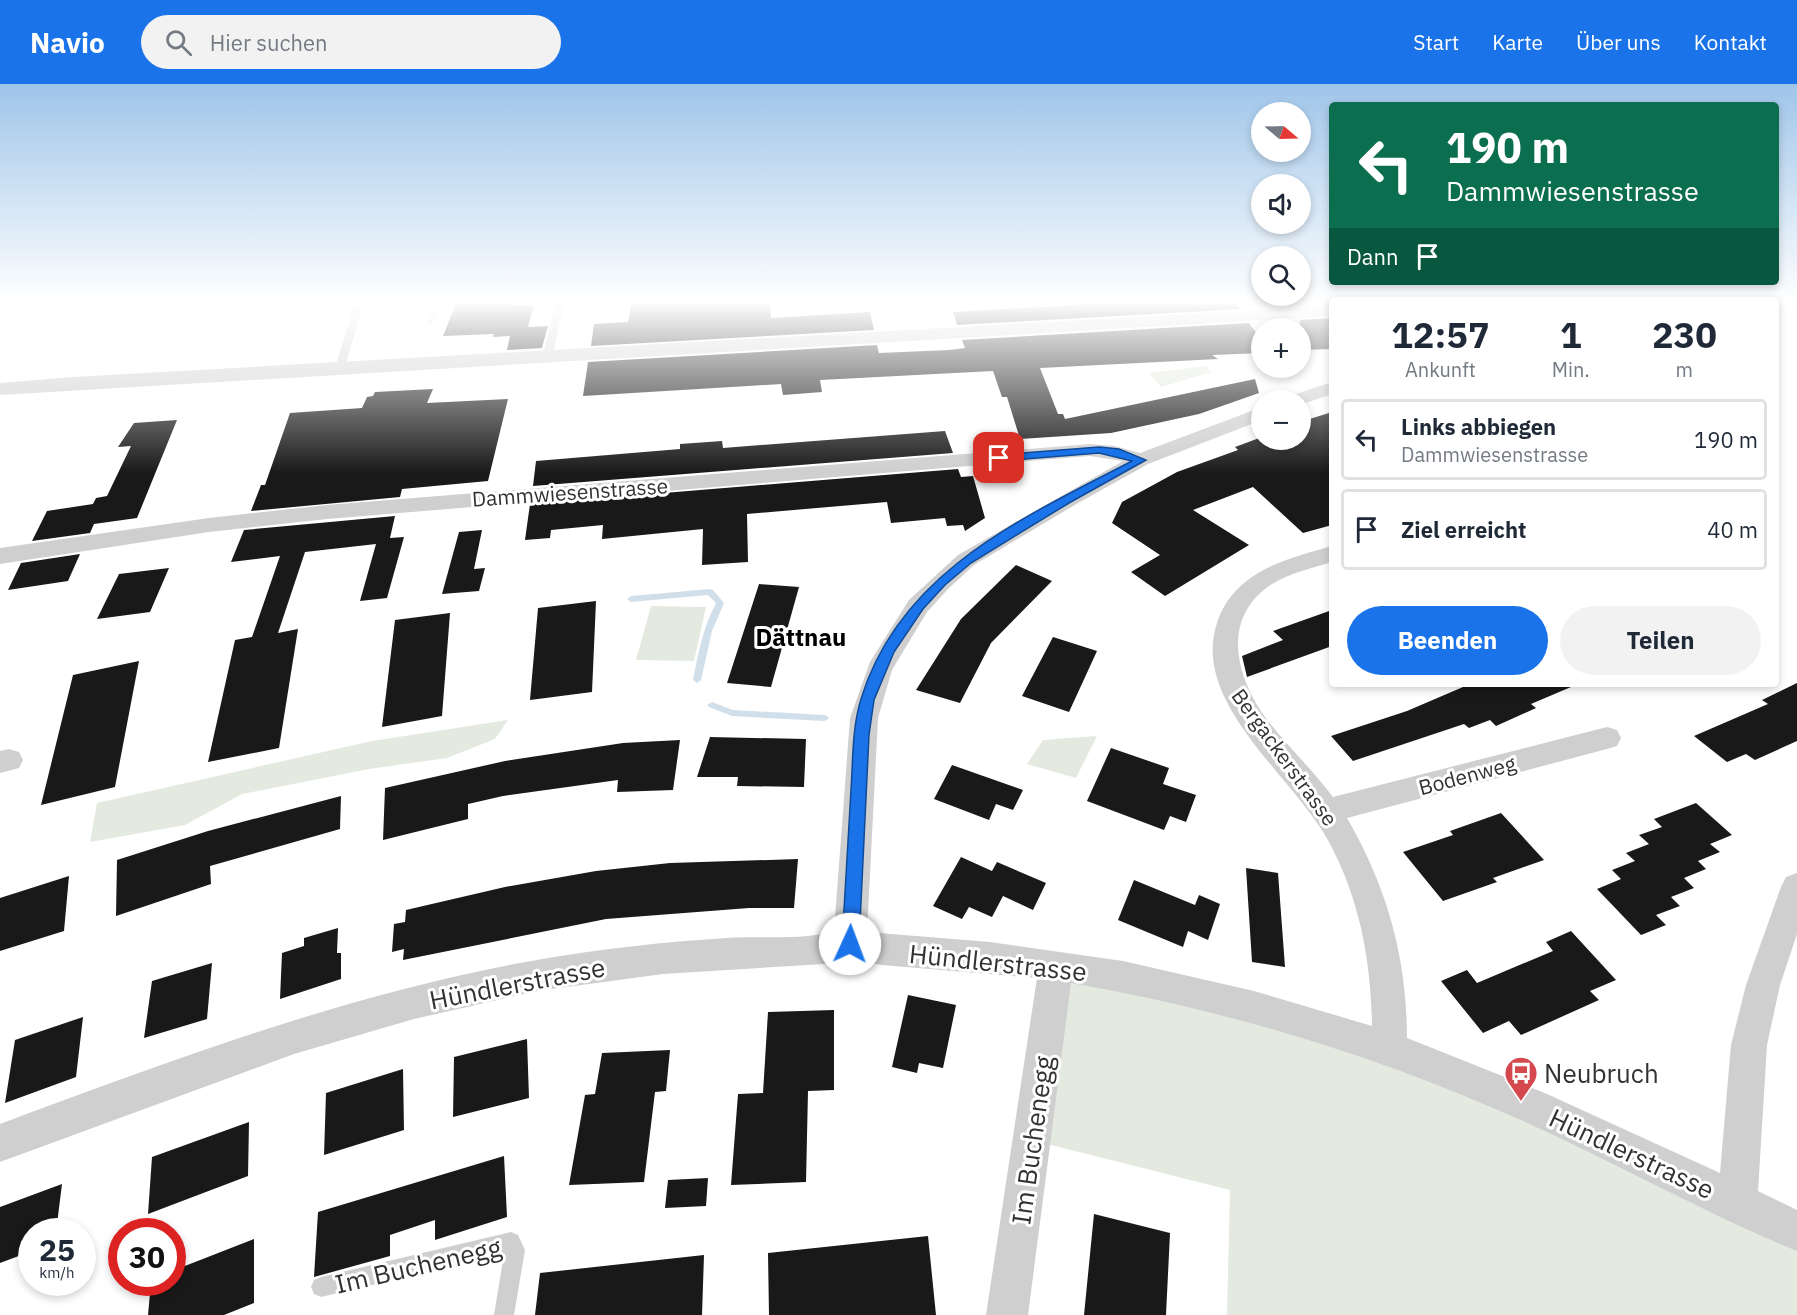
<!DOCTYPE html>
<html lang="de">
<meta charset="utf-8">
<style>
:root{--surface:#fff;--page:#f2f2f3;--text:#1f2937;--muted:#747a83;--line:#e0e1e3;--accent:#1a73e8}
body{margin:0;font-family:"IBM Plex Sans",sans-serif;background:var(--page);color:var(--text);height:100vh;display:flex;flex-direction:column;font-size:22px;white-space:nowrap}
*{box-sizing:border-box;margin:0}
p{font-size:20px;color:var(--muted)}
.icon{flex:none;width:33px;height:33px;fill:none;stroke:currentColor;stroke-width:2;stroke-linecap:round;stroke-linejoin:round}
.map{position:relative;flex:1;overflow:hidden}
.side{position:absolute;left:1329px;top:213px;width:450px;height:390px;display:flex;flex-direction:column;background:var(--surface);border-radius:6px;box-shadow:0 3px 9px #0003}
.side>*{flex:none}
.banner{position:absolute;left:1329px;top:18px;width:450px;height:183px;border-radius:6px;box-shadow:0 3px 9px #0003;background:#0b6e4f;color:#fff;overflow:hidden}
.needle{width:39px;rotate:109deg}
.buttons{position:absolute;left:1251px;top:18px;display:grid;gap:12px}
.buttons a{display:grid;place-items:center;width:60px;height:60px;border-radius:50%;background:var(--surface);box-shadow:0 3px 9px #0003;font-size:30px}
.speed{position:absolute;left:18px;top:1134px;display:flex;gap:12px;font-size:30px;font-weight:700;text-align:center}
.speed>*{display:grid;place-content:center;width:78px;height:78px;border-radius:50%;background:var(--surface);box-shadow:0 3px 9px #0003;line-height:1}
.speed small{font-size:15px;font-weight:400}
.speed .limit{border:9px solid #d22;background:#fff;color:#111}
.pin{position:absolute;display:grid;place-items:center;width:51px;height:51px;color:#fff;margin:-26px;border-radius:12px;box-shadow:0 3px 9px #0006}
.me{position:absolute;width:66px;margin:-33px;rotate:2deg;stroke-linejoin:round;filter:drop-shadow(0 0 4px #0008)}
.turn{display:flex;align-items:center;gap:21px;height:126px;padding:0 18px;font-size:27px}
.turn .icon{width:78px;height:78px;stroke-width:2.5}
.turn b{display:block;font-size:42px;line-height:51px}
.then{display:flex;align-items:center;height:57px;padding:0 18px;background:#0003;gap:12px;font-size:22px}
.eta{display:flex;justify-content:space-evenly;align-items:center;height:102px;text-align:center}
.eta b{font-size:36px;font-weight:700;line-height:42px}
.action{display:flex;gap:12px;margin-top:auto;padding:12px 18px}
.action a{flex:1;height:69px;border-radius:36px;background:var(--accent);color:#fff;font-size:24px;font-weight:700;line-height:69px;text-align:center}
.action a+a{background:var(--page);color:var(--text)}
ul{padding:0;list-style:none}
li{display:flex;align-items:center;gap:18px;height:81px;margin:0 12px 9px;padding:0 6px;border:3px solid var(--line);border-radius:6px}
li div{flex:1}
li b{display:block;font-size:22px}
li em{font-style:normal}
header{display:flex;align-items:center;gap:36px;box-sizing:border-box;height:84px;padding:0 30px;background:var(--accent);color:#fff}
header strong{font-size:28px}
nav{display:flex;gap:33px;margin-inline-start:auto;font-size:21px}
.search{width:420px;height:54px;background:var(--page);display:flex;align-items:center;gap:15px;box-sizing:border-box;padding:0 21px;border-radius:33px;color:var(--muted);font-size:22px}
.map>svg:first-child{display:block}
.green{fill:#e4eadf}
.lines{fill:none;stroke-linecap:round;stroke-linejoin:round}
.stream{fill:#d1dfea;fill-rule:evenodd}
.building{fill:#191919}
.lane{fill:#cfcfcf;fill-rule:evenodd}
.street{fill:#cfcfcf;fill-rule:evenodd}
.route{fill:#1a73e8;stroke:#114b97;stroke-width:1.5}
.labels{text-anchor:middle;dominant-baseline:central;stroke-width:6;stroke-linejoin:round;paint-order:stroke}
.street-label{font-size:21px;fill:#323232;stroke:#fff}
.quarter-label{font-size:24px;font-weight:bold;fill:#000;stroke:#fff}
.near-street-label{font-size:26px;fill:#323232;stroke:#fff}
.near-poi-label{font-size:26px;fill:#323232;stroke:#fff;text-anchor:start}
</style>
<header>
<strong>Navio</strong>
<div class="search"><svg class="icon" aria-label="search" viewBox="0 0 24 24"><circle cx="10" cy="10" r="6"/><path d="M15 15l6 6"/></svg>Hier suchen</div>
<nav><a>Start</a><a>Karte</a><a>Über uns</a><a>Kontakt</a></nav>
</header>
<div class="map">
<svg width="1797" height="1231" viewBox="0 0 1797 1231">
<rect width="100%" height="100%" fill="#fff"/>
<!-- green -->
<path class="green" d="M 1206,282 L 1211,288 L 1161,303 L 1149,289 Z
M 651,522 L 706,523 L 694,577 L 636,576 Z
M 508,636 L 495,655 L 447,674 L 369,685 L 242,710 L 185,741 L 90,758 L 97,719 L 372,657 Z
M 1097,652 L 1076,694 L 1027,680 L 1043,656 Z
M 1056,882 L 1254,924 L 1797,1147 L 1797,1231 L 1227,1231 L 1230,1106 L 1031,1056 Z"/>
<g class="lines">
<!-- stream -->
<path class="stream" d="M 458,217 L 488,217 L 485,219 C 461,219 445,217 431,240 L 427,240 L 426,239 C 434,225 442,219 458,217 Z
M 710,505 L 713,506 L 724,519 L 712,547 L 701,596 L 697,599 L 693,596 C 698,570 703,543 716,519 L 708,511 L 631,518 L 627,515 L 631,512 Z
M 712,618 L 733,626 L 824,631 L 827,632 L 829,634 L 827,636 L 824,637 L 732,632 L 709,623 L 707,621 Z"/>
</g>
<!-- building -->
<path class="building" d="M 457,217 L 513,217 L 514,222 L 534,221 L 528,243 L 548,242 L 542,264 L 507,266 L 510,252 L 493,253 L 494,250 L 443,252 Z
M 632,217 L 770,217 L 771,234 L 870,228 L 874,246 L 591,262 L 594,240 L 628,238 Z
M 1075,217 L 1234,217 L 1240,225 L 957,241 L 953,228 L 1078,221 Z
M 1332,234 L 1332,265 L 1300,266 L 1300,236 Z
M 1249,239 L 1262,257 L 1262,269 L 1212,271 L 1218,275 L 1040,284 L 1058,330 L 1063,330 L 1065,335 L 1255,295 L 1259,309 L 1199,330 L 1111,349 L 1020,355 L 1007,313 L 1002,313 L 993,287 L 820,296 L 822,308 L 783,311 L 781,300 L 583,312 L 588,278 L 877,261 L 879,269 L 949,266 L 965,264 L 962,256 Z
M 433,305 L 427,319 L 508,315 L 488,397 L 402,405 L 400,413 L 251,427 L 261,401 L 265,401 L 290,329 L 362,324 L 367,313 L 373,312 L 375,308 Z
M 1332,328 L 1332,441 L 1303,449 L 1253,403 L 1193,426 L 1249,461 L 1165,512 L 1131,488 L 1160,471 L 1112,439 L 1122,418 L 1177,388 L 1238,366 L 1235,363 L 1262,353 L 1262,356 L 1300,356 L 1300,338 Z
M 177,336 L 137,434 L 94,440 L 90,449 L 32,457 L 47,427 L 93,420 L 96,414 L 107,412 L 131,362 L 118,363 L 134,339 Z
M 945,347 L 953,369 L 533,402 L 536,377 L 680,365 L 680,360 L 722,357 L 723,364 Z
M 958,385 L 961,393 L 973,392 L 985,434 L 965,447 L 963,441 L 947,442 L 945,434 L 891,439 L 887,418 L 747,430 L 748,478 L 702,481 L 703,445 L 602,455 L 603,441 L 551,446 L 550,454 L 525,456 L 530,420 Z
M 395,432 L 390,454 L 404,453 L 387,514 L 360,517 L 376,460 L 305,468 L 278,549 L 298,545 L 279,664 L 208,678 L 235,556 L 252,553 L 280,472 L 231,478 L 244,446 Z
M 482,446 L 474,485 L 485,484 L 479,507 L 442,510 L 459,448 Z
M 80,470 L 68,497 L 8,506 L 21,479 Z
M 1016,481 L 1052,497 L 991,559 L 960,619 L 916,606 L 961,535 Z
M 169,484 L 150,528 L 97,535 L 119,490 Z
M 759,500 L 799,503 L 771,603 L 727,599 Z
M 596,517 L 592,608 L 530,616 L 538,524 Z
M 1332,526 L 1332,562 L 1247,593 L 1242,572 L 1283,556 L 1273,547 Z
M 450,529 L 442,632 L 382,643 L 395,536 Z
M 1053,553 L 1097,567 L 1069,628 L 1022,612 Z
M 139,577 L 115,703 L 41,721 L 73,591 Z
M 1797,599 L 1797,657 L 1755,676 L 1746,670 L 1727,678 L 1694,652 L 1768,620 L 1762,616 Z
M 1470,600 L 1578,600 L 1531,620 L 1536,624 L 1496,642 L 1490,636 L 1469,644 L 1464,640 L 1353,677 L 1331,652 L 1407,627 Z
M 710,653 L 806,655 L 804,703 L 737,702 L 738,693 L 697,693 Z
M 680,656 L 673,706 L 617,708 L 618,696 L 503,712 L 468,720 L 468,735 L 383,756 L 385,704 L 505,677 L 623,659 Z
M 1111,664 L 1169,684 L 1163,700 L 1196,711 L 1186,738 L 1170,732 L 1164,746 L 1087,717 Z
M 952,681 L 1023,706 L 1013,726 L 996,720 L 989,736 L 934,715 Z
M 341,712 L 340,745 L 210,782 L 211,800 L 116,832 L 117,776 L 208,747 Z
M 1696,719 L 1732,751 L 1710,760 L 1720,768 L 1698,777 L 1706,785 L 1684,794 L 1694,804 L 1671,813 L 1680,822 L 1656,831 L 1666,841 L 1641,851 L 1597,805 L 1621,795 L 1612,786 L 1635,777 L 1626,769 L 1649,760 L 1639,751 L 1662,743 L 1654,735 Z
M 1501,729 L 1544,776 L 1493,794 L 1497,798 L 1443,817 L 1403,768 L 1453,751 L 1450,747 Z
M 961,773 L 992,787 L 997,778 L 1046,799 L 1033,826 L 1003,812 L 992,833 L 969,823 L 962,835 L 933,822 Z
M 798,775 L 794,824 L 749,824 L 606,835 L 403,876 L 404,865 L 392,868 L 394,840 L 405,838 L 406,826 L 505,803 L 596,787 L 670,779 Z
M 1246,784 L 1278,789 L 1285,883 L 1252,878 Z
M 69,792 L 64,847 L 0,867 L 0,814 Z
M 1134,796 L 1195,821 L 1199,811 L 1220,820 L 1208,856 L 1188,847 L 1183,863 L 1118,836 Z
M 338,844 L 337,869 L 341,869 L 341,895 L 280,915 L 282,869 L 304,862 L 304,854 Z
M 1571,847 L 1616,896 L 1590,907 L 1599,916 L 1521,951 L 1509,937 L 1483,949 L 1441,897 L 1467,886 L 1477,899 L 1553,867 L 1546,858 Z
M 212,879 L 207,935 L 144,954 L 152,897 Z
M 908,911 L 956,921 L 943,984 L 919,979 L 917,989 L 892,983 Z
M 834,926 L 834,1006 L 808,1007 L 806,1098 L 731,1101 L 738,1010 L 763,1009 L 768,928 Z
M 83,933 L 76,993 L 5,1019 L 15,956 Z
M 527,955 L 529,1014 L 453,1033 L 454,973 Z
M 670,966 L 666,1007 L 655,1008 L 644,1098 L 569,1101 L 585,1011 L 595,1010 L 602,969 Z
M 403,985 L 404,1046 L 324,1071 L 326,1009 Z
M 249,1038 L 248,1092 L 148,1130 L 152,1073 Z
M 504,1072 L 507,1133 L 435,1156 L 435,1136 L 390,1151 L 390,1172 L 314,1193 L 318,1128 Z
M 708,1094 L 706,1122 L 665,1124 L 668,1096 Z
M 62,1100 L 56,1148 L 32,1148 L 32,1167 L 0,1179 L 0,1123 Z
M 1094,1130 L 1170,1149 L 1166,1231 L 1084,1231 Z
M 928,1152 L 936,1231 L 769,1231 L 768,1169 Z
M 254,1155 L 254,1219 L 224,1231 L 148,1231 L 151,1198 L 172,1198 L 172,1187 Z
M 704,1171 L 702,1231 L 535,1231 L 540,1189 Z"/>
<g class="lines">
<!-- lane -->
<path class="lane" d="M 356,217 L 364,217 L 345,283 L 337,285 L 335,283 Z
M 556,217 L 564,217 L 553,271 L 548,274 L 543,271 Z
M 511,1148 L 518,1151 L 525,1166 L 514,1231 L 494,1231 L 504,1170 L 321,1213 L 314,1210 L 311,1203 L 314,1196 L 321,1193 Z"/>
<!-- street -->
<path class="street" d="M 1332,222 L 1332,232 L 0,311 L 0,299 L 73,293 Z
M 1332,298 L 1332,310 L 1300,321 L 1300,316 L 1287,316 L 1290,312 Z
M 1262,323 L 1262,336 L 1148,380 L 1073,422 L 974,481 L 949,504 L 927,528 L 892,586 L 878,634 L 867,848 L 990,858 L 1123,877 L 1254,907 L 1372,942 C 1371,877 1360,816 1329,758 C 1295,694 1190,619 1217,539 C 1234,488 1285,475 1332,462 L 1332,478 C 1312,484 1290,489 1272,500 C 1221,533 1235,591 1265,633 C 1286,661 1312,685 1333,713 L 1607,643 L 1617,646 L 1621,654 L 1617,662 L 1607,665 L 1347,734 C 1387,803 1407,874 1407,954 L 1547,1010 L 1720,1089 L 1731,961 L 1746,901 L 1781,803 L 1786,793 L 1797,789 L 1797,850 L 1780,901 L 1767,961 L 1758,1107 L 1797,1126 L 1797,1167 C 1704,1129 1615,1078 1523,1037 C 1378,972 1227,926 1071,899 L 1028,1231 L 986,1231 L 1037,894 L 882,881 L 848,875 L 824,880 L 663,890 L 537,907 L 414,935 L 294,970 L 0,1078 L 0,1040 C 176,975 352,908 537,876 C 599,865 663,858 726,854 C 761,852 799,856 834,848 L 850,634 L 870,578 L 909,516 L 958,471 L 1123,377 L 1090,372 L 327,435 L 209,448 L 0,480 L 0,464 L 209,434 L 327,421 L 1090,360 L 1115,362 L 1140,369 Z
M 9,665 L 19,668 L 23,676 L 19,684 L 0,689 L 0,667 Z"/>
</g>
<!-- sky -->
<linearGradient id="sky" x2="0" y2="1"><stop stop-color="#9fc5e9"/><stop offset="0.56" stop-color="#fff"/><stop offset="1" stop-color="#fff" stop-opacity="0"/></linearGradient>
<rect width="1797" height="389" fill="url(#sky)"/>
<!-- route -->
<path class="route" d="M 1099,363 L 1119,365 L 1146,376 L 1069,419 L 971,479 L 945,501 L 923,525 L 894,568 L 874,616 L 869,651 L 859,860 L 856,865 L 850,867 L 844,865 L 842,860 C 845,808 848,757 851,706 C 853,676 852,644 861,615 C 900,487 1023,434 1132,377 L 1099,369 L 999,377 L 994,374 L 995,371 Z"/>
<!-- icons -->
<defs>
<symbol id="bus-pin" viewBox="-11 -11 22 30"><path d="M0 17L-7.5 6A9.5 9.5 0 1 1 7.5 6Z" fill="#d5484d" stroke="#fff"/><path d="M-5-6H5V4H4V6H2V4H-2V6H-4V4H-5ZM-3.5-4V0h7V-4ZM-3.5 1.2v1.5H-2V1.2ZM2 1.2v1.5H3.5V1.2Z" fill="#fff"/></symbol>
</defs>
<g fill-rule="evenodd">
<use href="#bus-pin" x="1502" y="970" width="38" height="52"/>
</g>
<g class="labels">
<!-- street labels -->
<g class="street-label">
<text transform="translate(570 408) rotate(-4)">Dammwiesenstrasse</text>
<text transform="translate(1285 673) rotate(54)">Bergackerstrasse</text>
<text transform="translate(1467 691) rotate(-15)">Bodenweg</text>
</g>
<!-- quarter labels -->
<g class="quarter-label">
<text x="801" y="553">Dättnau</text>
</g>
<!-- near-street labels -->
<g class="near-street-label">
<text transform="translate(998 878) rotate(6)">Hündlerstrasse</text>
<text transform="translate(517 899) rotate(-11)">Hündlerstrasse</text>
<text transform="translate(1032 1056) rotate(-82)">Im Buchenegg</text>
<text transform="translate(1632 1069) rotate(25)">Hündlerstrasse</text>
<text transform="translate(418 1181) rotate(-13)">Im Buchenegg</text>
</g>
<!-- near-poi labels -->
<g class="near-poi-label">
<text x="1544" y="989">Neubruch</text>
</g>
</g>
</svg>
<div class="buttons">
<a><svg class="needle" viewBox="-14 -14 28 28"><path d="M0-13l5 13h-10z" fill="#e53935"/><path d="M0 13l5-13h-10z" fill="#747a83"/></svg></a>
<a><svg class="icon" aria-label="sound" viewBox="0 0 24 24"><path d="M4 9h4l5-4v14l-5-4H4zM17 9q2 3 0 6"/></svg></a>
<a><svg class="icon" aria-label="search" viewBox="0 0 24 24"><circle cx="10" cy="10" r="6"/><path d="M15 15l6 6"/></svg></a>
<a>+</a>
<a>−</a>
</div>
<div class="speed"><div>25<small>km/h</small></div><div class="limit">30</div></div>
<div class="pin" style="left:999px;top:374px;background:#d93025"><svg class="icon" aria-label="arrive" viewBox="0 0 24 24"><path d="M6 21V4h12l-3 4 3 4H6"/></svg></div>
<svg class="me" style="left:850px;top:860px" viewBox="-20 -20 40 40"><circle r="19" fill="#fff"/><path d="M0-13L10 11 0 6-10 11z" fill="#1a73e8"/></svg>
<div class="banner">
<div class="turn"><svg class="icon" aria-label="left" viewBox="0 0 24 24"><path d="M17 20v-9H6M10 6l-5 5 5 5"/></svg><div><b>190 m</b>Dammwiesenstrasse</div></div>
<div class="then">Dann<svg class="icon" aria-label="arrive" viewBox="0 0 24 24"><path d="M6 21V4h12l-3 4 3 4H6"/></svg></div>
</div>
<section class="side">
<div class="eta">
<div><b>12:57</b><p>Ankunft</p></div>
<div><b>1</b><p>Min.</p></div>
<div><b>230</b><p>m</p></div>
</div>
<ul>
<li><svg class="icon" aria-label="left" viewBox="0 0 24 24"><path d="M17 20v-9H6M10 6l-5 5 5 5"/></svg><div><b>Links abbiegen</b><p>Dammwiesenstrasse</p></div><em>190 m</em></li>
<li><svg class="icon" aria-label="arrive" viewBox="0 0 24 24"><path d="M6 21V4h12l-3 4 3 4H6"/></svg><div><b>Ziel erreicht</b></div><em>40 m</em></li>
</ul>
<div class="action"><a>Beenden</a><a>Teilen</a></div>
</section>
</div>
